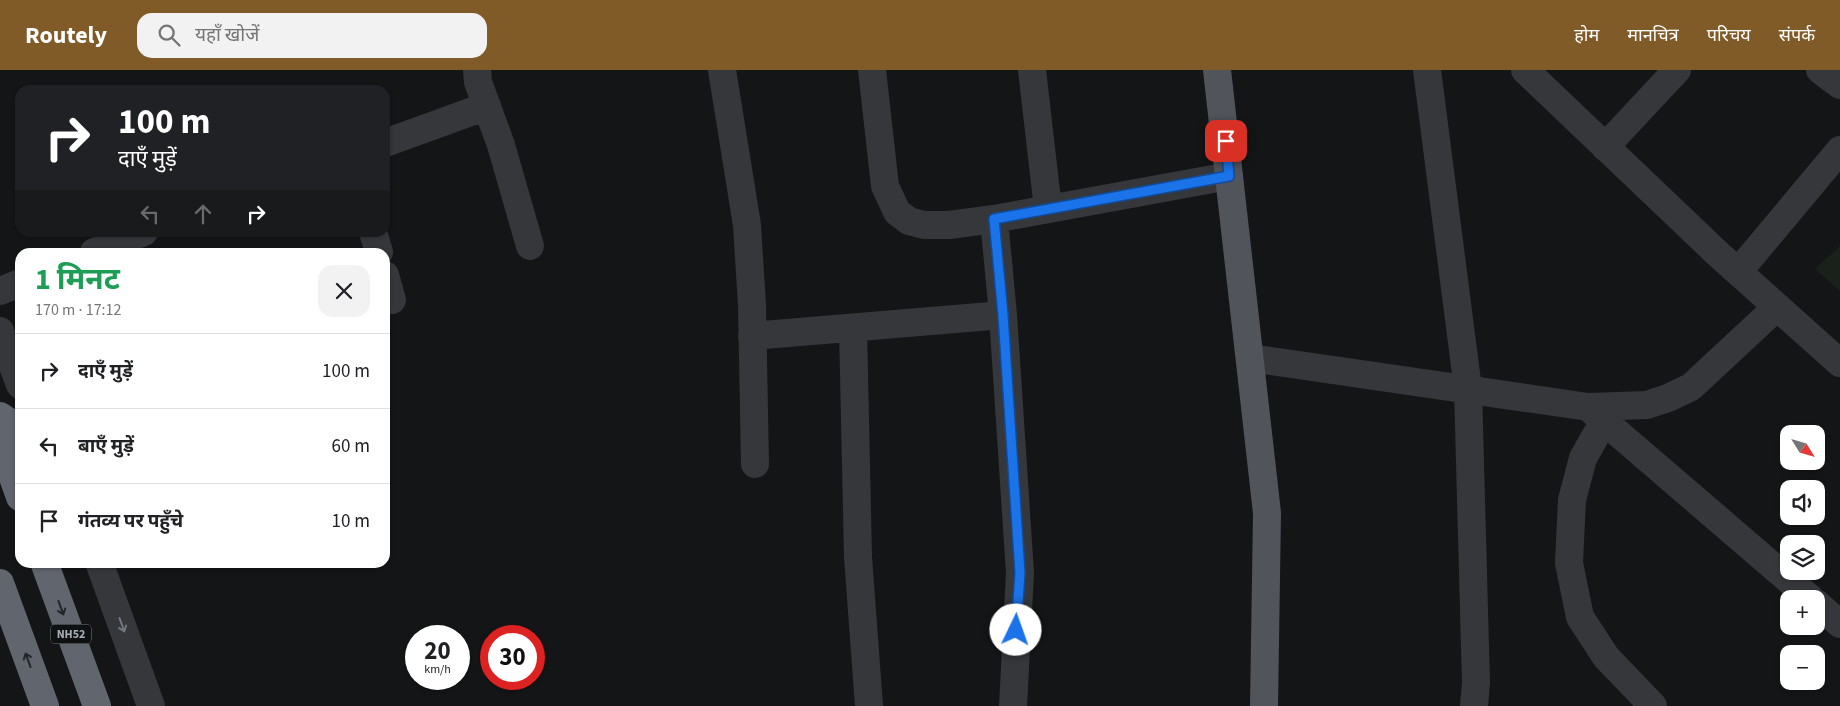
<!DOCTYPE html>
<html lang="hi">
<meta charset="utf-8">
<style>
:root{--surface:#fff;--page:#f2f2f2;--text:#202124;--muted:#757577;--line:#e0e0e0;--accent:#805b28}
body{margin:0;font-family:"Source Sans 3","Noto Sans Devanagari",sans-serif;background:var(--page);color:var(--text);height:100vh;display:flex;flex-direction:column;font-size:19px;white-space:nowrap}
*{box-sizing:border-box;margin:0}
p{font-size:16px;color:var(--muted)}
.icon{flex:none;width:28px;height:28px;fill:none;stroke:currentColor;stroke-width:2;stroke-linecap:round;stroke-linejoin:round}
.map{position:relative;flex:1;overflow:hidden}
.side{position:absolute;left:15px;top:178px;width:375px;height:320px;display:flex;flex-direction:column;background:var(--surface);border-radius:15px;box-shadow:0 1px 4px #0004}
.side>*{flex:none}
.banner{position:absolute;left:15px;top:15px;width:375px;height:152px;border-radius:15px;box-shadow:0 1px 4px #0004;background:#202124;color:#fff;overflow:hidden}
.needle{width:32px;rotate:127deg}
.tools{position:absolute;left:1780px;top:355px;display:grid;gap:10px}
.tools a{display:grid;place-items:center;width:45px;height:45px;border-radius:10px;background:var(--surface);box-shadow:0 1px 4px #0004;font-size:25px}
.speed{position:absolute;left:405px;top:555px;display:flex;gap:10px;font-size:25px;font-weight:700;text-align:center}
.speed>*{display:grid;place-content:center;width:65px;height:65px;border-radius:50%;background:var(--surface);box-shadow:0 1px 4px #0004;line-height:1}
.speed small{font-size:12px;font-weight:400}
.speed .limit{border:8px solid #d22;background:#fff;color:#111}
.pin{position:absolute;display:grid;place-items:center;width:42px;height:42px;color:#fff;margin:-21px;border-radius:10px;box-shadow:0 2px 8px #0006}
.me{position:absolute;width:55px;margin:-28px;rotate:3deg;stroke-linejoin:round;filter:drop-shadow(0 0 4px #0008)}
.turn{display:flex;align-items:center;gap:18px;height:105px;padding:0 20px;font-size:22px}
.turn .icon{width:65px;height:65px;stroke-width:2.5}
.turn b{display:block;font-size:35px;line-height:42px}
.lanes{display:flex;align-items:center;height:48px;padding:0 20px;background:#0003;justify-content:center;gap:25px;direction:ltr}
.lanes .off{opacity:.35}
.round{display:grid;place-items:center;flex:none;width:52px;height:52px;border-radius:15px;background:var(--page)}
.head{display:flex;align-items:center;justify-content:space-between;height:85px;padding:0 20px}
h1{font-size:30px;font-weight:700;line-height:38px;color:#1e9e55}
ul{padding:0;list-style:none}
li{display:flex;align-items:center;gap:15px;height:75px;padding:0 20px;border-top:1px solid var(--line)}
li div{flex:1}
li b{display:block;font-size:19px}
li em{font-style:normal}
header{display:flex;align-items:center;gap:30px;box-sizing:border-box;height:70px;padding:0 25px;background:var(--accent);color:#fff}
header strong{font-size:24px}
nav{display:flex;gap:28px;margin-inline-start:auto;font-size:18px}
.search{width:350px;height:45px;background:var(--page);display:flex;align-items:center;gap:12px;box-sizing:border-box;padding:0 18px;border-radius:15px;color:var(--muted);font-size:19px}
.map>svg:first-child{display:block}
.green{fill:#1a211b}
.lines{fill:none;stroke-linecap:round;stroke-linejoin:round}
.minor{stroke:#35373b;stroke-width:28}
.major{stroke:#51545b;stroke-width:28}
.highway{stroke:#61656d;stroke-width:28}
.oneway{stroke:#242528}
.oneway2{stroke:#73787f}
.route-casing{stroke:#114b97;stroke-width:12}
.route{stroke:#1a73e8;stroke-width:9}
.labels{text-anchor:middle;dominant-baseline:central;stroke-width:5;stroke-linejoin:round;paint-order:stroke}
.shield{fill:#0f1011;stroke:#797e85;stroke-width:1}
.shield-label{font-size:12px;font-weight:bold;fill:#a6adb7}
</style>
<header>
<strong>Routely</strong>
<div class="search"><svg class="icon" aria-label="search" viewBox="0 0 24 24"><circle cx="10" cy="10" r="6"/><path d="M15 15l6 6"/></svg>यहाँ खोजें</div>
<nav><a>होम</a><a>मानचित्र</a><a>परिचय</a><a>संपर्क</a></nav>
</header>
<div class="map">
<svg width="1840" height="636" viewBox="0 0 1840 636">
<rect width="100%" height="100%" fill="#141516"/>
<!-- green -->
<path class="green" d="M 1840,176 L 1840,221 L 1815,199 Z"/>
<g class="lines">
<!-- minor -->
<path class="minor" d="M 477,0 L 478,12 L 501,75 L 530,176
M 722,0 L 747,155 L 752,235 L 755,394
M 872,0 L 885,116 L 897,142 L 909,151 L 924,155 L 949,155 L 994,149 L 1229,106
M 1032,0 L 1048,139
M 1427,0 L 1468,319 L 1476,613 L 1474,636
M 1525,0 L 1718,184 L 1840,293
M 1820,0 L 1840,15
M 385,73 L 487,36
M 1605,77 L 1677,0
M 994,149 L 1003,245 L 1020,503 L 1013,636
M 373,162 L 379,182
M 94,182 L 144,162
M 1738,202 L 1840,80
M 385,205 L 392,230
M 0,221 L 20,213
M 853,258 L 858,487 L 869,636
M 0,261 L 20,315
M 752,266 L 1003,245
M 1250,288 L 1588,337 L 1647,335 L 1668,328 L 1691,317 L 1777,237
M 1590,339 L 1811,529
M 1604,351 L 1583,388 L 1572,430 L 1569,493 L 1580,547 L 1606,587 L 1653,636
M 99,492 L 151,636
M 1816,533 L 1840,554"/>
<!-- major -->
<path class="major" d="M 1217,0 L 1267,443 L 1264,636"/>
<!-- highway -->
<path class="highway" d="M 0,346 L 20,359
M 0,371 L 20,427
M 44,492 L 97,636
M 0,513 L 45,636"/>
</g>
<!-- one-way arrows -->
<defs><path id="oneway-shaft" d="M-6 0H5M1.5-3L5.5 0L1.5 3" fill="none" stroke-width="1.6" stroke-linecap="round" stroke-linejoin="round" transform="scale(1.25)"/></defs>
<g class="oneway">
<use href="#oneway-shaft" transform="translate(61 538) rotate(70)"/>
<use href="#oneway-shaft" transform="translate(28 590) rotate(-110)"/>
</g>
<use class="oneway2" href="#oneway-shaft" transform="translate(122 555) rotate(70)"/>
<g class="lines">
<defs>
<path id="route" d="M 1016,560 L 1020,503 L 1003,245 L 994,149 L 1229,106 L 1226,71"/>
</defs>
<!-- route casing -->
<use href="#route" class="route-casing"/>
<!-- route -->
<use href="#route" class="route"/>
</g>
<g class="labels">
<!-- shield labels -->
<rect class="shield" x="51" y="554.5" width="40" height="19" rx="4"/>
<g class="shield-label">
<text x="71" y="564">NH52</text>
</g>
</g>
</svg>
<div class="tools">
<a><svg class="needle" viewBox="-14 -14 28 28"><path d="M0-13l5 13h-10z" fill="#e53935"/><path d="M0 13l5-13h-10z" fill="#757577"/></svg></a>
<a><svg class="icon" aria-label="sound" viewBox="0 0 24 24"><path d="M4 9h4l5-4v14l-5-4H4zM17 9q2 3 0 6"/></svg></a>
<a><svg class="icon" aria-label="layers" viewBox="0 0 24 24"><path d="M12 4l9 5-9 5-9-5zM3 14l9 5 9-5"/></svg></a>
<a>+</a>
<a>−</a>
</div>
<div class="speed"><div>20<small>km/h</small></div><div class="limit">30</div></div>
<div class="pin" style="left:1226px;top:71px;background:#d93025"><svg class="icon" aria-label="arrive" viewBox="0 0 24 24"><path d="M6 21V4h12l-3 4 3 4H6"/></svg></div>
<svg class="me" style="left:1016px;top:560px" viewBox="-20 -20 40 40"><circle r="19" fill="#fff"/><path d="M0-13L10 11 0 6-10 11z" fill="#1a73e8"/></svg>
<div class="banner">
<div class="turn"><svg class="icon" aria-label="right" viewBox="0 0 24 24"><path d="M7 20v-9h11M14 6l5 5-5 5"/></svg><div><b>100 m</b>दाएँ मुड़ें</div></div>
<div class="lanes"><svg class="icon off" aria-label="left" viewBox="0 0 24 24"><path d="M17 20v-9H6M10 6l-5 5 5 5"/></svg><svg class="icon off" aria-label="ahead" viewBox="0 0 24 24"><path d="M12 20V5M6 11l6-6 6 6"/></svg><svg class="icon" aria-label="right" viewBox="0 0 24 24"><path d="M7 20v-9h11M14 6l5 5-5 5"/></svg></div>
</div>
<section class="side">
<div class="head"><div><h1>1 मिनट</h1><p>170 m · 17:12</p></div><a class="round"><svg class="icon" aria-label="close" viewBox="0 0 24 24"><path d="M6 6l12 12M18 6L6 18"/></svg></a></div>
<ul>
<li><svg class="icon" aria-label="right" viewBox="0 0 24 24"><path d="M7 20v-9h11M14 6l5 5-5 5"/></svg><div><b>दाएँ मुड़ें</b></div><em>100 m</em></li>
<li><svg class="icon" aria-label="left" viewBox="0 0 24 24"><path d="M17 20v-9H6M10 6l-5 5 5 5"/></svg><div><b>बाएँ मुड़ें</b></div><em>60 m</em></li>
<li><svg class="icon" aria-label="arrive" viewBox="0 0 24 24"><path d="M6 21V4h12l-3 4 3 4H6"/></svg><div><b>गंतव्य पर पहुँचे</b></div><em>10 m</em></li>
</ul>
</section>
</div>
